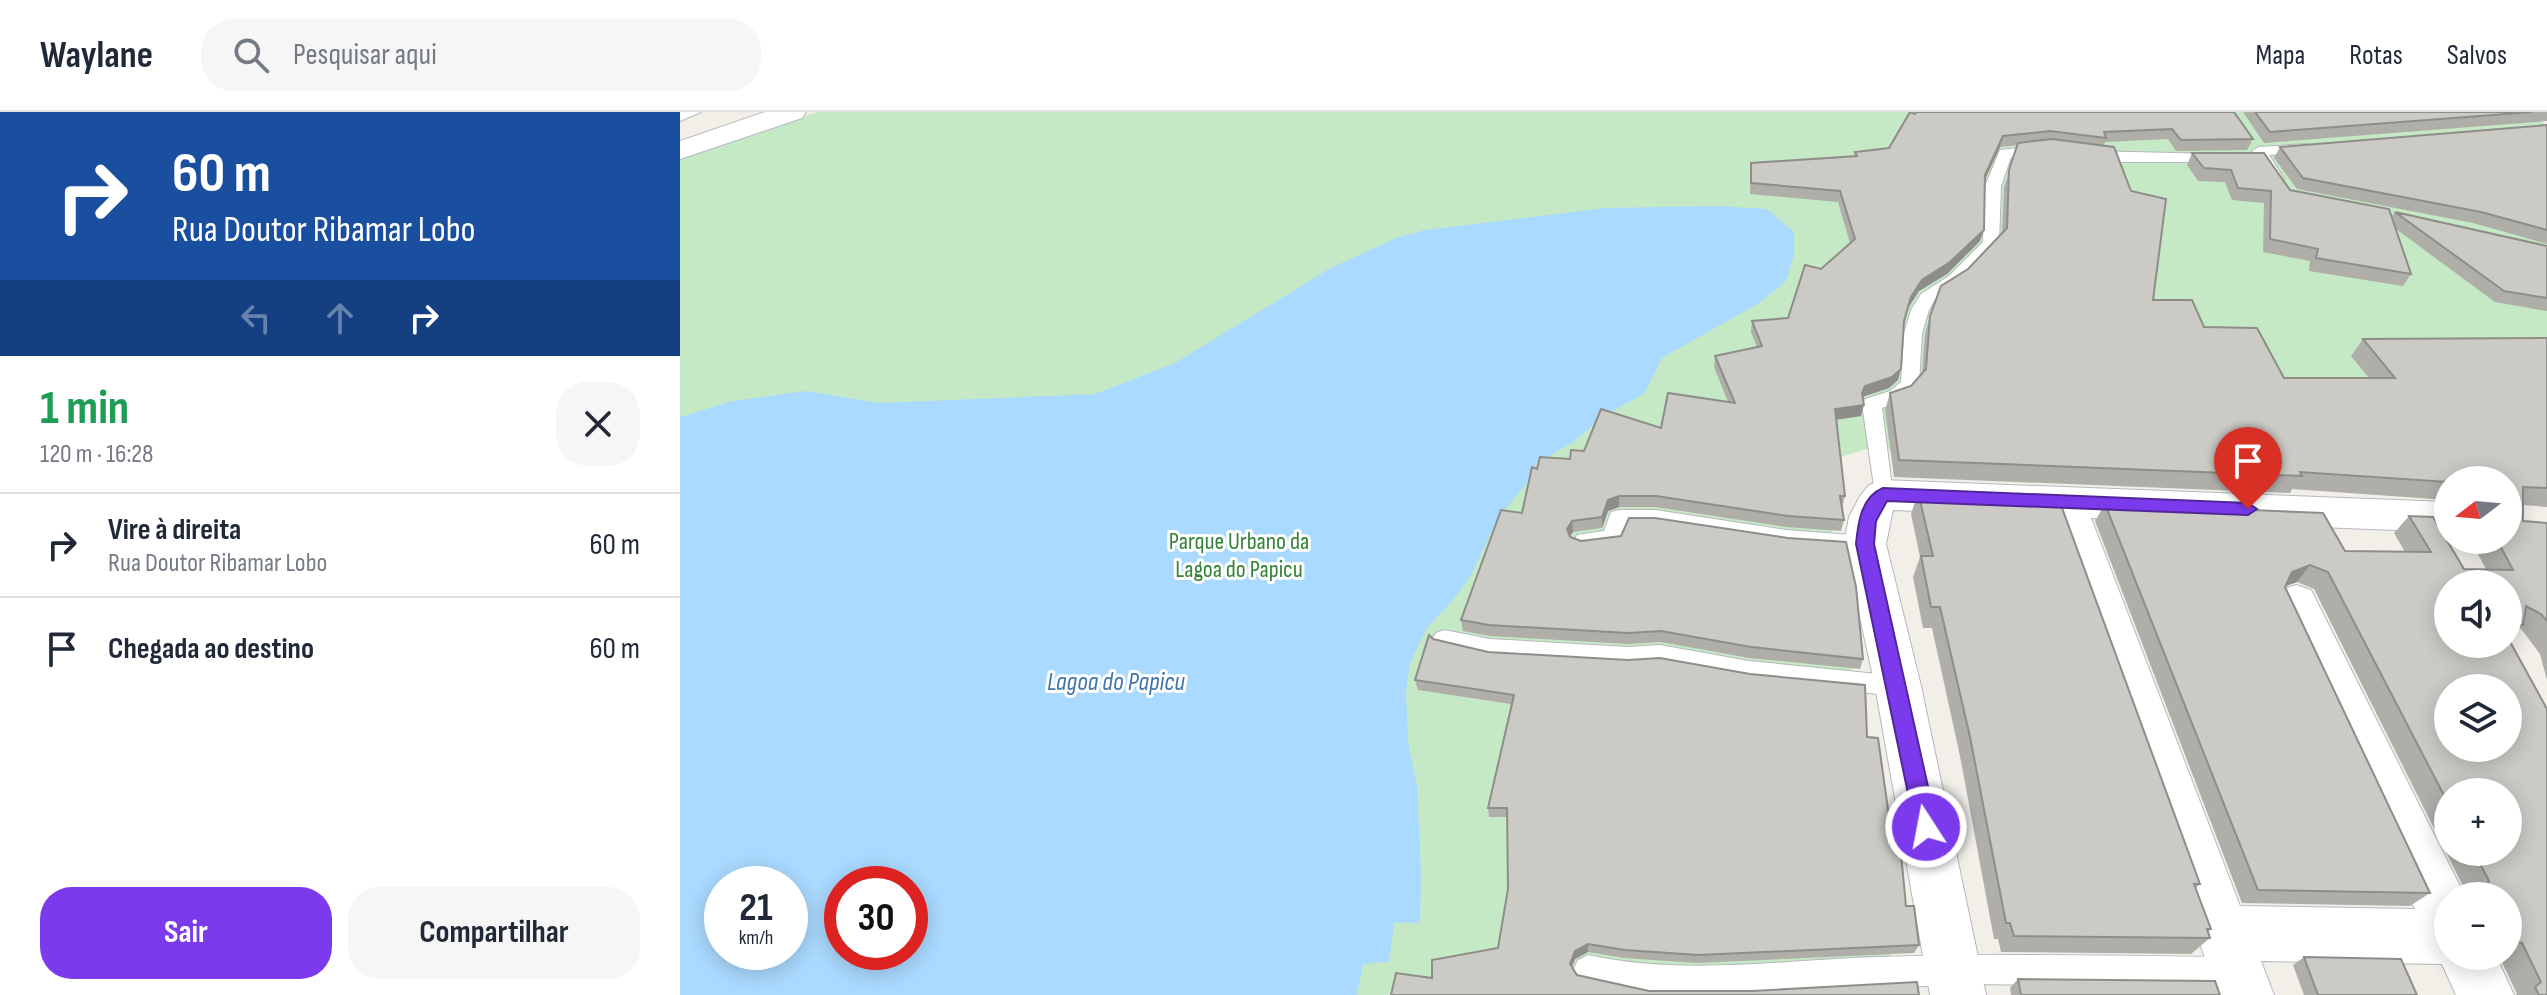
<!DOCTYPE html>
<html lang="pt">
<meta charset="utf-8">
<style>
:root{--surface:#fff;--page:#f6f6f7;--text:#1f2937;--muted:#747a83;--line:#e0e1e3;--accent:#7c3aed}
body{margin:0;font-family:"Sofia Sans Condensed",sans-serif;background:var(--page);color:var(--text);height:100vh;display:flex;flex-direction:column;font-size:30px;white-space:nowrap}
*{box-sizing:border-box;margin:0}
p{font-size:26px;color:var(--muted)}
.icon{flex:none;width:44px;height:44px;fill:none;stroke:currentColor;stroke-width:2;stroke-linecap:round;stroke-linejoin:round}
.map{position:relative;flex:1;overflow:hidden}
.sheet{display:flex;flex-direction:column;background:var(--surface);width:680px}
.sheet>*{flex:none}
.hud{background:#1a4fa0;color:#fff;overflow:hidden}
.needle{width:52px;rotate:254deg}
.fabs{position:absolute;left:1754px;top:354px;display:grid;gap:16px}
.fabs a{display:grid;place-items:center;width:88px;height:88px;border-radius:50%;background:var(--surface);box-shadow:0 4px 20px #0003;font-size:40px}
.speed{position:absolute;left:24px;top:754px;display:flex;gap:16px;font-size:40px;font-weight:700;text-align:center}
.speed>*{display:grid;place-content:center;width:104px;height:104px;border-radius:50%;background:var(--surface);box-shadow:0 4px 20px #0003;line-height:1}
.speed small{font-size:20px;font-weight:400}
.speed .limit{border:12px solid #d22;background:#fff;color:#111}
.pin{position:absolute;display:grid;place-items:center;width:68px;height:68px;color:#fff;margin:-82px -34px;border-radius:50% 50% 50% 0;rotate:-45deg;box-shadow:0 0 8px #0007}
.pin .icon{rotate:45deg}
.me{position:absolute;width:88px;margin:-44px;rotate:349deg;stroke-linejoin:round;filter:drop-shadow(0 0 6px #0008)}
.turn{display:flex;align-items:center;gap:28px;height:168px;padding:0 40px;font-size:36px}
.turn .icon{width:104px;height:104px;stroke-width:2.5}
.turn b{display:block;font-size:56px;line-height:68px}
.lanes{display:flex;align-items:center;height:76px;padding:0 40px;background:#0003;justify-content:center;gap:40px;direction:ltr}
.lanes .off{opacity:.35}
.round{display:grid;place-items:center;flex:none;width:84px;height:84px;border-radius:32px;background:var(--page)}
.head{display:flex;align-items:center;justify-content:space-between;height:136px;padding:0 40px}
h1{font-size:48px;font-weight:700;line-height:60px;color:#1e9e55}
.primary-button{display:flex;gap:16px;margin-top:auto;padding:16px 40px}
.primary-button a{flex:1;height:92px;border-radius:32px;background:var(--accent);color:#fff;font-size:32px;font-weight:700;line-height:92px;text-align:center}
.primary-button a+a{background:var(--page);color:var(--text)}
ul{padding:0;list-style:none}
li{display:flex;align-items:center;gap:24px;height:104px;padding:0 40px;border-top:2px solid var(--line)}
li div{flex:1}
li b{display:block;font-size:30px}
li em{font-style:normal}
header{display:flex;align-items:center;gap:48px;box-sizing:border-box;height:112px;padding:0 40px;background:var(--surface);border-bottom:2px solid var(--line)}
header strong{font-size:38px}
nav{display:flex;gap:44px;margin-inline-start:auto;font-size:28px}
.search{width:560px;height:72px;background:var(--page);display:flex;align-items:center;gap:20px;box-sizing:border-box;padding:0 28px;border-radius:32px;color:var(--muted);font-size:30px}
main{display:flex;flex:1;min-height:0}
.map>svg:first-child{display:block}
.green{fill:#c5e8c5;fill-rule:evenodd}
.water{fill:#aadaff;fill-rule:evenodd}
.lines{fill:none;stroke-linecap:round;stroke-linejoin:round}
.lane-casing{stroke:#b5b8bc;stroke-width:2}
.street-casing{stroke:#b5b8bc;stroke-width:2}
.lane{fill:#fff;fill-rule:evenodd}
.street{fill:#fff;fill-rule:evenodd}
.wall{fill:#afaea9;fill-rule:evenodd}
.shaded-wall{fill:#8f8d8a}
.building{fill:#cccac5;stroke:#8f8d8a;stroke-width:2;fill-rule:evenodd}
.route{fill:#7c3aed;stroke:#51269a;stroke-width:2}
.labels{text-anchor:middle;dominant-baseline:central;stroke-width:6;stroke-linejoin:round;paint-order:stroke}
.park-label{font-size:24px;fill:#348238;stroke:#fff}
.water-label{font-size:26px;font-style:italic;fill:#4174aa;stroke:#fff}
</style>
<header>
<strong>Waylane</strong>
<div class="search"><svg class="icon" aria-label="search" viewBox="0 0 24 24"><circle cx="10" cy="10" r="6"/><path d="M15 15l6 6"/></svg>Pesquisar aqui</div>
<nav><a>Mapa</a><a>Rotas</a><a>Salvos</a></nav>
</header>
<main>
<section class="sheet">
<div class="hud">
<div class="turn"><svg class="icon" aria-label="right" viewBox="0 0 24 24"><path d="M7 20v-9h11M14 6l5 5-5 5"/></svg><div><b>60 m</b>Rua Doutor Ribamar Lobo</div></div>
<div class="lanes"><svg class="icon off" aria-label="left" viewBox="0 0 24 24"><path d="M17 20v-9H6M10 6l-5 5 5 5"/></svg><svg class="icon off" aria-label="ahead" viewBox="0 0 24 24"><path d="M12 20V5M6 11l6-6 6 6"/></svg><svg class="icon" aria-label="right" viewBox="0 0 24 24"><path d="M7 20v-9h11M14 6l5 5-5 5"/></svg></div>
</div>
<div class="head"><div><h1>1 min</h1><p>120 m · 16:28</p></div><a class="round"><svg class="icon" aria-label="close" viewBox="0 0 24 24"><path d="M6 6l12 12M18 6L6 18"/></svg></a></div>
<ul>
<li><svg class="icon" aria-label="right" viewBox="0 0 24 24"><path d="M7 20v-9h11M14 6l5 5-5 5"/></svg><div><b>Vire à direita</b><p>Rua Doutor Ribamar Lobo</p></div><em>60 m</em></li>
<li><svg class="icon" aria-label="arrive" viewBox="0 0 24 24"><path d="M6 21V4h12l-3 4 3 4H6"/></svg><div><b>Chegada ao destino</b></div><em>60 m</em></li>
</ul>
<div class="primary-button"><a>Sair</a><a>Compartilhar</a></div>
</section>
<div class="map">
<svg width="1867" height="883" viewBox="0 0 1867 883">
<rect width="100%" height="100%" fill="#f1efe8"/>
<!-- green -->
<path class="green" d="M 137,0 L 1852,0 L 1867,14 L 1867,372 L 1190,336 L 1143,350 L 1216,883 L 0,883 L 0,48 ZM 42,772 L 110,772 L 110,840 L 42,840 ZM 162,772 L 230,772 L 230,840 L 162,840 Z"/>
<!-- water -->
<path class="water" d="M 1037,94 L 1087,97 L 1114,120 L 1114,143 L 1106,169 L 1079,191 L 982,246 L 964,282 L 925,303 L 892,331 L 856,351 L 846,372 L 818,406 L 791,463 L 773,488 L 746,517 L 730,551 L 726,579 L 728,630 L 737,674 L 741,762 L 740,811 L 714,811 L 709,850 L 683,852 L 677,883 L 0,883 L 0,305 L 53,289 L 126,279 L 198,291 L 415,282 L 495,251 L 649,157 L 716,126 L 745,118 L 926,96 ZM 42,772 L 110,772 L 110,840 L 42,840 ZM 162,772 L 230,772 L 230,840 L 162,840 Z"/>
<g class="lines">
<defs>
<path id="lane" d="M 0,0 L 21,0 L 0,9 Z
M 1627,32 L 1634,36 L 1632,39 L 1589,43 L 1604,67 L 1596,72 L 1591,70 L 1572,39 L 1579,35 Z
M 1366,33 L 1371,34 L 1371,40 L 1331,45 L 1321,74 L 1319,131 L 1281,172 L 1254,189 L 1249,198 L 1242,221 L 1239,272 L 1224,289 L 1202,296 L 1213,383 L 1210,388 L 1196,388 L 1182,292 L 1185,287 L 1210,279 L 1221,270 L 1224,221 L 1231,198 L 1241,182 L 1269,164 L 1303,130 L 1305,74 L 1320,38 Z
M 1408,39 L 1537,42 L 1544,46 L 1537,50 L 1440,50 L 1403,46 L 1401,43 Z
M 939,398 L 975,398 L 1106,418 L 1185,424 L 1193,426 L 1196,432 L 1193,438 L 1185,440 L 1106,434 L 975,414 L 947,414 L 941,432 L 905,437 L 897,435 L 894,429 L 897,423 L 924,419 L 931,400 Z
M 764,518 L 810,527 L 948,535 L 980,533 L 1069,549 L 1218,564 L 1227,567 L 1230,574 L 1227,581 L 1218,584 L 1069,569 L 980,553 L 948,555 L 810,547 L 756,535 L 752,528 L 756,521 Z
M 908,843 C 1005,864 1100,848 1198,845 C 1318,841 1437,844 1557,845 L 1567,850 L 1572,860 L 1567,870 L 1557,875 L 1283,872 L 1070,883 L 968,883 L 898,868 L 893,858 L 898,848 Z"/>
<path id="street" d="M 85,0 L 126,0 L 122,6 L 0,47 L 0,29 Z
M 1203,368 L 1768,390 L 1768,420 L 1411,406 L 1560,794 L 1735,797 L 1594,490 L 1601,478 L 1616,473 L 1631,478 L 1785,784 L 1768,784 L 1768,844 L 1816,844 L 1834,883 L 1776,883 L 1762,852 L 1581,849 L 1594,883 L 1538,883 L 1370,404 L 1213,398 L 1206,432 L 1241,574 L 1306,883 L 1250,883 L 1195,574 L 1164,432 L 1169,405 L 1180,384 L 1189,373 Z"/>
</defs>
<!-- lane casing -->
<use href="#lane" class="lane-casing"/>
<!-- street casing -->
<use href="#street" class="street-casing"/>
<!-- lane -->
<use href="#lane" class="lane"/>
<!-- street -->
<use href="#street" class="street"/>
</g>
<!-- wall -->
<path class="wall" d="M 1554,0 L 1573,27 L 1567,38 L 1496,39 L 1488,27 L 1425,30 L 1423,34 L 1473,188 L 1524,215 L 1604,266 L 1689,266 L 1671,244 L 1683,227 L 1867,226 L 1867,395 L 1843,393 L 1843,409 L 1867,411 L 1867,568 L 1860,542 L 1842,518 L 1839,516 L 1828,526 L 1867,883 L 1835,883 L 1837,882 L 1819,844 L 1828,844 L 1828,784 L 1776,784 L 1785,778 L 1634,477 L 1617,470 L 1605,475 L 1750,781 L 1730,794 L 1562,791 L 1415,409 L 1425,392 L 1665,439 L 1725,440 L 1714,421 L 1729,404 L 1784,457 L 1806,457 L 1790,428 L 1828,428 L 1828,368 L 1768,368 L 1768,388 L 1612,377 L 1610,381 L 1214,365 L 1205,298 L 1210,281 L 1231,274 L 1242,261 L 1245,222 L 1250,204 L 1288,157 L 1322,121 L 1324,75 L 1338,33 L 1320,35 L 1305,67 L 1300,129 L 1267,162 L 1239,179 L 1228,196 L 1224,211 L 1218,268 L 1209,276 L 1182,285 L 1181,304 L 1157,308 L 1165,384 L 1162,396 L 1164,408 L 1161,419 L 1106,415 L 975,395 L 939,395 L 928,399 L 922,416 L 893,420 L 890,424 L 1183,547 L 1180,557 L 1069,546 L 981,530 L 948,532 L 810,524 L 783,519 L 781,508 L 842,401 L 857,357 L 890,347 L 904,339 L 981,316 L 1048,290 L 1034,255 L 1035,244 L 1077,235 L 1071,220 L 1072,209 L 1108,206 L 1141,157 L 1170,131 L 1158,90 L 1070,82 L 1071,51 L 1174,44 L 1175,40 L 1209,36 L 1235,2 ZM 1768,472 L 1828,513 L 1828,532 ZM 1768,680 L 1828,740 L 1768,740 Z
M 1563,0 L 1867,0 L 1867,9 L 1584,31 Z
M 1867,13 L 1867,132 L 1793,111 L 1617,77 L 1594,46 L 1600,35 Z
M 1512,41 L 1610,78 L 1712,104 L 1715,100 L 1867,134 L 1867,199 L 1815,190 L 1716,117 L 1731,162 L 1723,174 L 1629,159 L 1630,149 L 1583,140 L 1584,91 L 1552,88 L 1545,70 L 1518,69 L 1507,53 Z
M 1238,380 L 1520,772 L 1516,776 L 1531,817 L 1528,820 L 1530,826 L 1511,842 L 1321,840 L 1318,827 L 1314,827 L 1280,644 L 1252,516 L 1243,516 L 1233,465 L 1240,445 L 1231,402 Z
M 753,527 L 1187,625 L 1211,719 L 1226,794 L 1239,833 L 1234,841 L 1017,851 L 945,846 L 908,840 L 895,847 L 892,855 L 897,863 L 969,879 L 1239,883 L 711,883 L 752,866 L 818,836 L 828,777 L 827,705 L 809,705 L 808,696 L 831,592 L 738,578 L 735,568 Z
M 1624,845 L 1737,883 L 1624,883 L 1613,853 Z
M 1338,867 L 1540,883 L 1331,883 L 1330,876 Z"/>
<!-- shaded-wall -->
<path class="shaded-wall" d="M 1323,24 L 1320,35 L 1302,74 L 1305,63 Z
M 1304,118 L 1300,129 L 1267,162 L 1239,179 L 1228,196 L 1231,185 L 1242,168 Z
M 1221,257 L 1218,268 L 1209,276 L 1182,285 L 1182,281 L 1185,274 Z
M 1184,293 L 1181,304 L 1153,308 L 1155,297 Z
M 939,384 L 939,395 L 928,399 L 922,416 L 922,405 L 928,388 Z
M 892,409 L 893,420 L 887,428 L 887,417 Z
M 1630,453 L 1617,470 L 1598,476 L 1612,460 Z
M 908,832 L 908,840 L 895,847 L 890,859 L 890,852 L 895,839 Z"/>
<!-- building -->
<path class="building" d="M 1230,0 L 1235,2 L 1236,0 L 1554,0 L 1573,27 L 1501,28 L 1492,17 L 1424,20 L 1426,26 L 1370,19 L 1323,24 L 1305,63 L 1304,118 L 1270,150 L 1242,168 L 1231,185 L 1224,209 L 1221,257 L 1212,265 L 1185,274 L 1182,281 L 1184,293 L 1155,297 L 1165,384 L 1160,384 L 1164,408 L 1108,404 L 976,384 L 939,384 L 928,388 L 922,405 L 892,409 L 887,417 L 890,425 L 901,429 L 941,424 L 949,406 L 975,406 L 1108,426 L 1166,430 L 1176,475 L 1183,547 L 1071,535 L 981,519 L 948,521 L 809,513 L 781,508 L 821,398 L 842,401 L 852,355 L 857,357 L 860,345 L 890,347 L 891,338 L 904,339 L 921,297 L 981,316 L 988,281 L 1055,291 L 1035,244 L 1082,234 L 1072,209 L 1108,206 L 1125,153 L 1141,157 L 1175,127 L 1160,79 L 1071,71 L 1071,51 L 1177,44 L 1175,40 L 1209,36 Z
M 1575,0 L 1852,0 L 1590,20 Z
M 1867,13 L 1867,118 L 1801,100 L 1623,66 L 1600,35 Z
M 1372,27 L 1434,35 L 1451,79 L 1486,87 L 1473,188 L 1512,188 L 1524,215 L 1577,216 L 1604,266 L 1715,266 L 1683,227 L 1867,226 L 1867,376 L 1843,375 L 1843,409 L 1867,411 L 1867,509 L 1861,502 L 1846,494 L 1843,513 L 1828,513 L 1828,472 L 1768,472 L 1768,532 L 1828,532 L 1828,526 L 1867,597 L 1867,883 L 1859,883 L 1855,875 L 1861,870 L 1842,831 L 1828,829 L 1828,784 L 1792,784 L 1792,774 L 1806,774 L 1809,769 L 1794,740 L 1828,740 L 1828,680 L 1768,680 L 1768,691 L 1648,460 L 1630,453 L 1612,460 L 1605,475 L 1750,781 L 1578,778 L 1425,392 L 1643,401 L 1665,439 L 1751,440 L 1729,404 L 1753,405 L 1784,457 L 1833,458 L 1817,428 L 1828,428 L 1828,368 L 1768,368 L 1768,370 L 1620,360 L 1622,364 L 1219,348 L 1210,281 L 1231,274 L 1246,257 L 1250,204 L 1261,174 L 1288,157 L 1327,116 L 1329,58 L 1338,31 ZM 1768,576 L 1828,576 L 1828,636 L 1768,636 Z
M 1512,41 L 1584,41 L 1610,78 L 1709,97 L 1731,162 L 1636,146 L 1638,137 L 1590,127 L 1591,79 L 1558,76 L 1551,58 L 1524,56 Z
M 1715,100 L 1867,134 L 1867,186 L 1824,179 Z
M 1238,380 L 1378,385 L 1520,772 L 1514,772 L 1531,817 L 1527,817 L 1530,826 L 1334,824 L 1330,811 L 1326,811 L 1290,625 L 1260,495 L 1251,495 L 1241,444 L 1253,444 Z
M 749,523 L 753,527 L 808,540 L 948,548 L 980,546 L 1070,562 L 1185,573 L 1187,625 L 1198,626 L 1211,719 L 1219,721 L 1226,794 L 1234,794 L 1239,833 L 1018,843 L 945,838 L 908,832 L 895,839 L 890,852 L 897,863 L 969,879 L 1072,879 L 1237,870 L 1239,883 L 711,883 L 716,861 L 752,866 L 752,848 L 818,836 L 828,777 L 827,696 L 808,696 L 834,583 L 735,568 Z
M 1624,845 L 1721,847 L 1737,883 L 1638,883 Z
M 1338,867 L 1535,869 L 1540,883 L 1341,883 Z"/>
<!-- route -->
<path class="route" d="M 1203,376 L 1568,391 L 1577,397 L 1568,403 L 1207,389 L 1196,409 L 1194,432 L 1257,715 L 1254,723 L 1246,726 L 1238,723 L 1235,715 L 1176,432 C 1178,411 1181,385 1203,376 Z"/>
<g class="labels">
<!-- park labels -->
<g class="park-label">
<text x="559" y="429">Parque Urbano da<tspan x="559" dy="28">Lagoa do Papicu</tspan></text>
</g>
<!-- water labels -->
<g class="water-label">
<text x="436" y="570">Lagoa do Papicu</text>
</g>
</g>
</svg>
<div class="fabs">
<a><svg class="needle" viewBox="-14 -14 28 28"><path d="M0-13l5 13h-10z" fill="#e53935"/><path d="M0 13l5-13h-10z" fill="#747a83"/></svg></a>
<a><svg class="icon" aria-label="sound" viewBox="0 0 24 24"><path d="M4 9h4l5-4v14l-5-4H4zM17 9q2 3 0 6"/></svg></a>
<a><svg class="icon" aria-label="layers" viewBox="0 0 24 24"><path d="M12 4l9 5-9 5-9-5zM3 14l9 5 9-5"/></svg></a>
<a>+</a>
<a>−</a>
</div>
<div class="speed"><div>21<small>km/h</small></div><div class="limit">30</div></div>
<div class="pin" style="left:1568px;top:397px;background:#d93025"><svg class="icon" aria-label="arrive" viewBox="0 0 24 24"><path d="M6 21V4h12l-3 4 3 4H6"/></svg></div>
<svg class="me" style="left:1246px;top:715px" viewBox="-20 -20 40 40"><circle r="17" fill="#7c3aed" stroke="#fff" stroke-width="3"/><path d="M0-11L8 9 0 5-8 9z" fill="#fff"/></svg>
</div>
</main>
